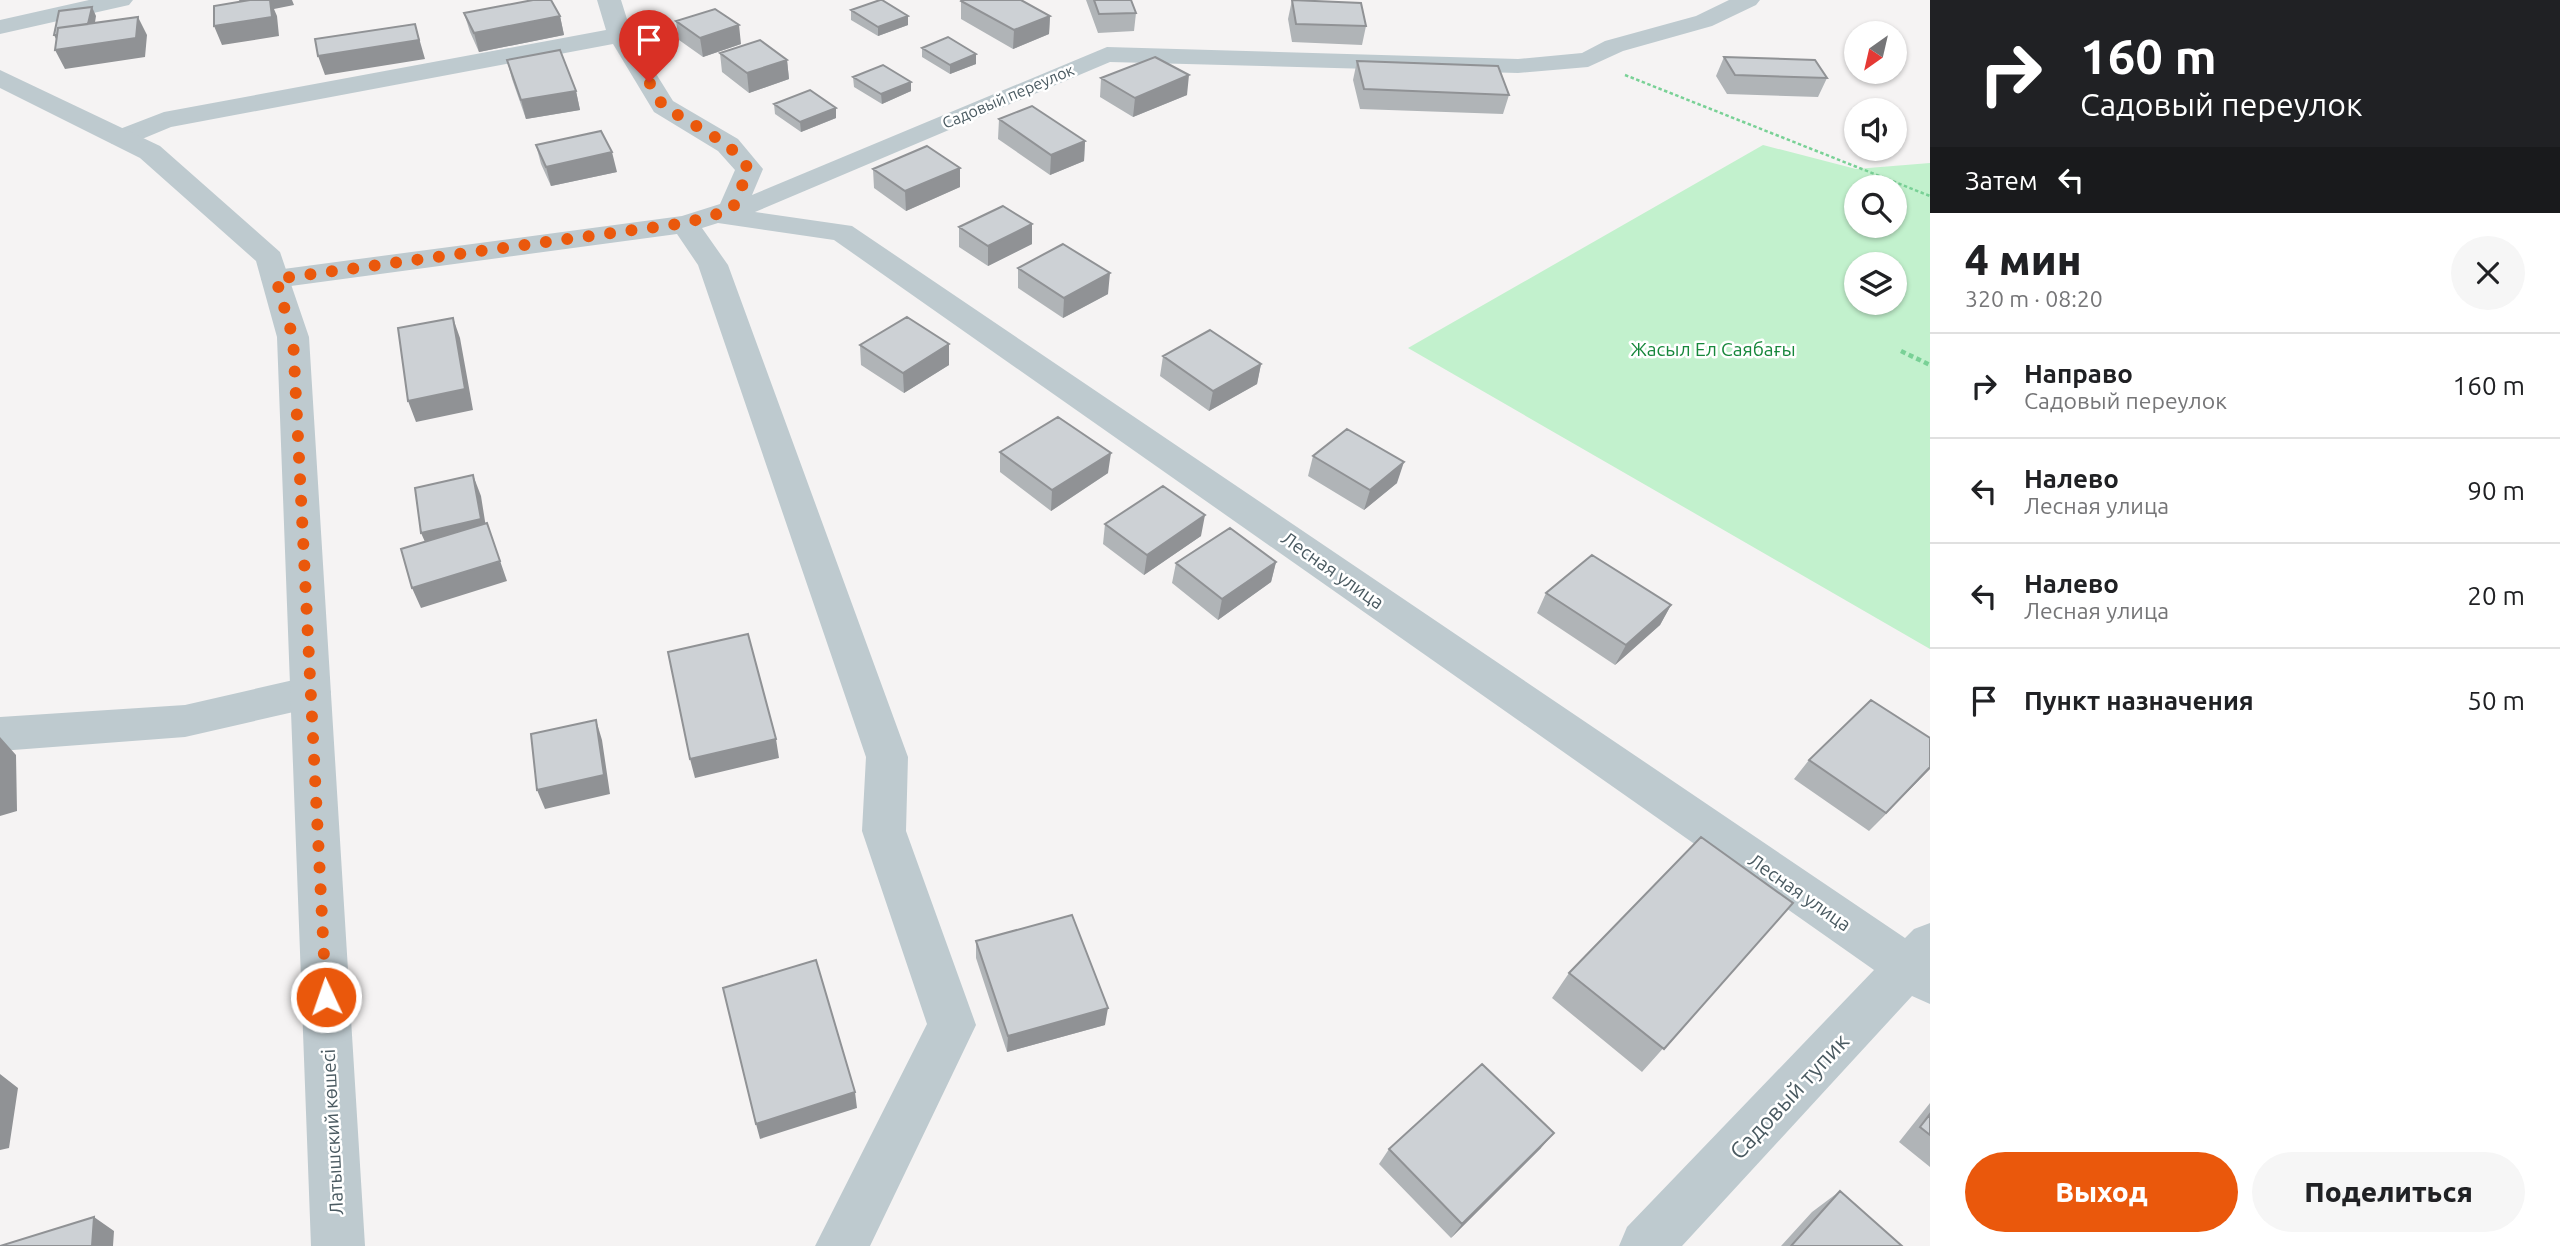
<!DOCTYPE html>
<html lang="ru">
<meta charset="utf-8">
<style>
:root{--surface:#fff;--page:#f6f6f6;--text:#202124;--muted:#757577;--line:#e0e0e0;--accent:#ea580c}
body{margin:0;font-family:Ubuntu,sans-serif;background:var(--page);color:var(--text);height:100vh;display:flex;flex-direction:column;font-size:26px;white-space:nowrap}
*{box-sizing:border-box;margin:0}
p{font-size:23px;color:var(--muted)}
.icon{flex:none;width:38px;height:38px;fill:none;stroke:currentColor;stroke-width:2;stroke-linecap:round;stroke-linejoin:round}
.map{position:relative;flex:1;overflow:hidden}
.sheet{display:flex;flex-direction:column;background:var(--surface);width:630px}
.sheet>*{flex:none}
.banner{background:#202124;color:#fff;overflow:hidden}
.needle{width:46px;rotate:214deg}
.tools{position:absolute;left:1844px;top:21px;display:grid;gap:14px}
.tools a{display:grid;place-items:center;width:63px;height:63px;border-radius:50%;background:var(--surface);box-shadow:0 2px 5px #0004;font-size:35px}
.pin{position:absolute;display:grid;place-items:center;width:60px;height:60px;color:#fff;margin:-72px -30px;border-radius:50% 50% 50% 0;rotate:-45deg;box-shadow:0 0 7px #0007}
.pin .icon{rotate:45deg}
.me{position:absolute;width:77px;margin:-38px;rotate:357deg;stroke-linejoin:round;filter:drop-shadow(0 0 5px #0008)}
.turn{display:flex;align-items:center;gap:24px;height:147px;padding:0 35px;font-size:32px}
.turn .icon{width:91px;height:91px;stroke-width:2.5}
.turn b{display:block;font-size:49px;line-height:60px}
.then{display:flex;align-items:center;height:66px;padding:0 35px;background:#0003;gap:14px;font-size:26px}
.round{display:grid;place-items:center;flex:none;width:74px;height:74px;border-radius:37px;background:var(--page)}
.summary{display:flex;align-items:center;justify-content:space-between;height:119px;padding:0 35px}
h1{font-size:42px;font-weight:800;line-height:52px}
.primary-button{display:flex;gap:14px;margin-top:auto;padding:14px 35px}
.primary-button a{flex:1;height:80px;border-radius:42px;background:var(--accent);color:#fff;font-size:28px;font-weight:800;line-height:80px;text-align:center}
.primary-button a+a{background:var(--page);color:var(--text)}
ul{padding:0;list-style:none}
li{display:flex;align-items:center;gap:21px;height:105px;padding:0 35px;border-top:2px solid var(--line)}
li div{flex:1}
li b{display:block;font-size:26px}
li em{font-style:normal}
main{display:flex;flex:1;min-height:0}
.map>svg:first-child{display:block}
.green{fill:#c2f1cd;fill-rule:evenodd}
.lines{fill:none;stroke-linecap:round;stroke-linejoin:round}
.path-far1{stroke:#79d196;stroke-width:2.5;stroke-dasharray:3.5 2.5;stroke-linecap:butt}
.path{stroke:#79d196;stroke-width:4.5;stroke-dasharray:5 3.5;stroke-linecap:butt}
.minor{fill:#becacf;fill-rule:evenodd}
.tertiary{fill:#becacf;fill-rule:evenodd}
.wall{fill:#b0b4b7}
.shaded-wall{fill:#909295}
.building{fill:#cdd1d5;stroke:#909295;stroke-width:2}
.route{stroke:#ea580c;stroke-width:12;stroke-dasharray:0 21.6}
.labels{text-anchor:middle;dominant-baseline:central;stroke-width:5;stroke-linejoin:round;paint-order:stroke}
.far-street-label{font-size:16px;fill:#4a5a61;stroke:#fff}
.park-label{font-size:19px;fill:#16873b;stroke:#fff}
.street-label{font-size:19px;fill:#4a5a61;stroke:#fff}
.near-street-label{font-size:23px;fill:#4a5a61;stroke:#fff}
</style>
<main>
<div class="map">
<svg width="1930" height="1246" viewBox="0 0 1930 1246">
<rect width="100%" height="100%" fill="#f5f3f3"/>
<!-- green -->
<path class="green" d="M 1763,145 L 1856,169 L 1930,163 L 1930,649 L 1408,348 ZM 1857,187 L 1895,187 L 1895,226 L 1857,226 ZM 1857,264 L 1895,264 L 1895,303 L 1857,303 Z"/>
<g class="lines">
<!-- path-far1 -->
<path class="path-far1" d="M 1625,75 L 1930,196"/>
<!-- path -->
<path class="path" d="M 1901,351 L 1930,365"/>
<!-- minor -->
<path class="minor" d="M 89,0 L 133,0 L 129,5 L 0,34 L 0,20 Z
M 597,0 L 621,0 L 632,35 L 673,101 L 738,139 L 763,169 L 752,195 L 1107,47 L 1518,59 L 1582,53 L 1605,41 L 1696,16 L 1729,0 L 1760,0 L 1756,5 L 1712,26 L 1623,51 L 1588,67 L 1518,73 L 1110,62 L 755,212 L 852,226 L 1905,938 L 1914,929 L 1930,923 L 1930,1004 L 1912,996 L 1682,1246 L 1619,1246 L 1627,1227 L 1874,970 L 834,240 L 718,223 L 702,228 L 728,265 L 908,757 L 906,831 L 976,1025 L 870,1246 L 815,1246 L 927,1024 L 862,831 L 866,757 L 698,265 L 677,234 L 276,288 L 265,285 L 261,279 L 265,273 L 276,270 L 682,216 L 720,204 L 735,170 L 718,151 L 654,112 L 613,44 L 171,127 L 130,144 L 112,144 L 108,138 L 112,132 L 164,112 L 606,30 Z
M 311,676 L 325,681 L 331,692 L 325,703 L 311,708 L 185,737 L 0,751 L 0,717 L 185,705 Z"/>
<!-- tertiary -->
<path class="tertiary" d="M 0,70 L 160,146 L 280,252 L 309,337 L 365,1246 L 311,1246 L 277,337 L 256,261 L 140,158 L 0,88 Z"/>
</g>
<!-- wall -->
<path class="wall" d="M 1086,0 L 1131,0 L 1136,13 L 1134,31 L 1098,33 Z
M 1292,0 L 1366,26 L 1362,45 L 1292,42 L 1288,19 Z
M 961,1 L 1050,16 L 1049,34 L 1013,49 L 961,19 Z
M 851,10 L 908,25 L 878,36 L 851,20 Z
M 464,13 L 560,16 L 564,35 L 479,52 L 470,32 Z
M 676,21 L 741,44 L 703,57 L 679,40 Z
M 922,48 L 976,64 L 950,74 L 922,57 Z
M 720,53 L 787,60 L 789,79 L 749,93 L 722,72 Z
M 1724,57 L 1827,78 L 1818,97 L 1727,94 L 1716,76 Z
M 507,60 L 576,91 L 580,110 L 526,119 L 512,79 Z
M 1357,61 L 1509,95 L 1503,114 L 1360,109 L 1353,80 Z
M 853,77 L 911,91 L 882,104 L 854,87 Z
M 1101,78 L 1187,95 L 1133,117 L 1100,97 Z
M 774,104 L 836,108 L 836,118 L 801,132 L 775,114 Z
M 999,119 L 1085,141 L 1084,161 L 1050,175 L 998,139 Z
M 536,145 L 617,172 L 551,186 L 541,164 Z
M 960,168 L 960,187 L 906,211 L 874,188 L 873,169 Z
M 1032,224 L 1032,244 L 988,266 L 959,247 L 959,227 Z
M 1018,268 L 1108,294 L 1063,318 L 1018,288 Z
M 860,345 L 949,365 L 904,393 L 861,365 Z
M 1163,356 L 1261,364 L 1257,384 L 1209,411 L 1160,376 Z
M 1000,452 L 1108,473 L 1051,511 L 1000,472 Z
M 1313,456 L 1397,483 L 1364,510 L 1308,476 Z
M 1105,524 L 1201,536 L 1144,575 L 1103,544 Z
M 1276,562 L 1271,582 L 1218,620 L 1172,583 L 1176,563 Z
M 1546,593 L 1671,605 L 1660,625 L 1615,665 L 1537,613 Z
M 1930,738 L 1930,768 L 1869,831 L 1794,779 L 1809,760 Z
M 1793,903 L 1642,1072 L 1552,998 L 1569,973 Z
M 976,941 L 1105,1025 L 1007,1052 L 976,958 Z
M 1930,1103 L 1930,1167 L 1899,1142 Z
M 1541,1148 L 1451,1238 L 1379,1164 L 1389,1149 Z
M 1840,1191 L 1902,1246 L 1781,1246 L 1812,1212 Z"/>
<!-- shaded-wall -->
<path class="shaded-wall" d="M 239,0 L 292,0 L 294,5 L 274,9 L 277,16 L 279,36 L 222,45 L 214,26 L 245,14 Z
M 92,7 L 96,16 L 92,41 L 59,45 L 54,35 Z
M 560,16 L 564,35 L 479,52 L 474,33 Z
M 908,16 L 908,25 L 878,36 L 878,27 Z
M 1050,16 L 1049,34 L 1013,49 L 1014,30 Z
M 138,17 L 147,35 L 145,57 L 65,69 L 55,50 Z
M 415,24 L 425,59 L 325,75 L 318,56 Z
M 739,25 L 741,44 L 703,57 L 700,38 Z
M 976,54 L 976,64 L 950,74 L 950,65 Z
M 787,60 L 789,79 L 749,93 L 747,73 Z
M 1189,75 L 1187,95 L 1133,117 L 1135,98 Z
M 911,82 L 911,91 L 882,104 L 881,94 Z
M 576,91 L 580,110 L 526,119 L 521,100 Z
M 836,108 L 836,118 L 801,132 L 800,122 Z
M 1085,141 L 1084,161 L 1050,175 L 1051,155 Z
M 612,152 L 617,172 L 551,186 L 546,167 Z
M 960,168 L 960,187 L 906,211 L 905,191 Z
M 1032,224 L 1032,244 L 988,266 L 988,246 Z
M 1110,273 L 1108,294 L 1063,318 L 1064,298 Z
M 453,318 L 460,338 L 473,410 L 416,422 L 408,401 Z
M 949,344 L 949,365 L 904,393 L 903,373 Z
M 1261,364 L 1257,384 L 1209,411 L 1213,391 Z
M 1111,453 L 1108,473 L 1051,511 L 1052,490 Z
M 1404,462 L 1397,483 L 1364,510 L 1370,490 Z
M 473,475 L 481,496 L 488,540 L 430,553 L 421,533 Z
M 1205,515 L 1201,536 L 1144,575 L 1147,555 Z
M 487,523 L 507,581 L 421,608 L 412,588 Z
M 1276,562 L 1271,582 L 1218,620 L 1222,599 Z
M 1671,605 L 1660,625 L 1615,665 L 1626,645 Z
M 596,720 L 602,740 L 610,794 L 545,809 L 537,790 Z
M 0,737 L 16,755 L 17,811 L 0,816 Z
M 776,739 L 779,758 L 695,778 L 690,759 Z
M 1930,767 L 1930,769 L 1869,831 L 1886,813 Z
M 1108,1008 L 1105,1025 L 1007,1052 L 1008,1036 Z
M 0,1074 L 18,1088 L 9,1148 L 0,1150 Z
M 855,1092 L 857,1108 L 760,1139 L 756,1124 Z
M 1554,1133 L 1541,1148 L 1451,1238 L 1462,1224 Z
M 94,1217 L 114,1231 L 113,1246 L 92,1246 Z"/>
<!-- building -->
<path class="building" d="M 250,0 L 270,0 L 272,17 L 214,26 L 214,6 Z
M 533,0 L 551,0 L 560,16 L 474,33 L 464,13 Z
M 880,0 L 882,0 L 908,16 L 878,27 L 851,10 Z
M 962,0 L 1021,0 L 1050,16 L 1014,30 L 961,1 Z
M 1094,0 L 1131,0 L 1136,13 L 1099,14 Z
M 1292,0 L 1361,3 L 1366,26 L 1296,24 Z
M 92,7 L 88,24 L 58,28 L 57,35 L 54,35 L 59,11 Z
M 715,9 L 739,25 L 700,38 L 676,21 Z
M 138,17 L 136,38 L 55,50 L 58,28 Z
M 415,24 L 419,40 L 318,56 L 315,39 Z
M 948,37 L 976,54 L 950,65 L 922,48 Z
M 760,40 L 787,60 L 747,73 L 720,53 Z
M 560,50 L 576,91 L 521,100 L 507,60 Z
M 1155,57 L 1189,75 L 1135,98 L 1101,78 Z
M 1724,57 L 1815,60 L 1827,78 L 1735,75 Z
M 1357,61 L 1498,66 L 1509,95 L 1364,89 Z
M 883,65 L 911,82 L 881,94 L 853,77 Z
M 810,90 L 836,108 L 800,122 L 774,104 Z
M 1032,106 L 1085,141 L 1051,155 L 999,119 Z
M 601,131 L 612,152 L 546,167 L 536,145 Z
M 927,146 L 960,168 L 905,191 L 873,169 Z
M 1003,206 L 1032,224 L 988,246 L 959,227 Z
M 1063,244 L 1110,273 L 1064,298 L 1018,268 Z
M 907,317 L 949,344 L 903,373 L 860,345 Z
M 453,318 L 465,389 L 408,401 L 398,328 Z
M 1210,330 L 1261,364 L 1213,391 L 1163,356 Z
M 1058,417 L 1111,453 L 1052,490 L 1000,452 Z
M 1347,429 L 1404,462 L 1370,490 L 1313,456 Z
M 473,475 L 481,519 L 421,533 L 415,488 Z
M 1163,486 L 1205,515 L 1147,555 L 1105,524 Z
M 487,523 L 500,561 L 412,588 L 401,549 Z
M 1230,528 L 1276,562 L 1222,599 L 1176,563 Z
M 1592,555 L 1671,605 L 1626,645 L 1546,593 Z
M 748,634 L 776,739 L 690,759 L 668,652 Z
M 1871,700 L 1930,738 L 1930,767 L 1886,813 L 1809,760 Z
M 596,720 L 604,775 L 537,790 L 531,734 Z
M 1701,837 L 1793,903 L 1664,1049 L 1569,973 Z
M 1072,915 L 1108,1008 L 1008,1036 L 976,941 Z
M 816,960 L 855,1092 L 756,1124 L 723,988 Z
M 1482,1064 L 1554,1133 L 1462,1224 L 1389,1149 Z
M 1930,1114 L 1930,1135 L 1920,1127 Z
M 1840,1191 L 1902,1246 L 1791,1246 Z
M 94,1217 L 92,1246 L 0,1246 Z"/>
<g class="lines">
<!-- route -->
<path class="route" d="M 326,997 L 293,338 L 276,279 L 685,223 L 732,210 L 749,169 L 728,145 L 663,106 L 649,82"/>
</g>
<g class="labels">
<!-- far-street labels -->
<g class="far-street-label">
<text transform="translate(1008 96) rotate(-23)">Садовый переулок</text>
</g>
<!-- park labels -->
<g class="park-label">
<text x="1713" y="349">Жасыл Ел Саябағы</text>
</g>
<!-- street labels -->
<g class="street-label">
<text transform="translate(1333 570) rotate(35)">Лесная улица</text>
<text transform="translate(1800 892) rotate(35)">Лесная улица</text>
<text transform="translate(332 1132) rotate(-93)">Латышский көшесі</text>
</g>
<!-- near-street labels -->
<g class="near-street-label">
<text transform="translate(1789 1096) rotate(-47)">Садовый тупик</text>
</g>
</g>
</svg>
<div class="tools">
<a><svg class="needle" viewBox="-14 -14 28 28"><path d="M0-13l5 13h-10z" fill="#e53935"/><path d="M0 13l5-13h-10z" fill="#757577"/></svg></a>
<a><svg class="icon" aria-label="sound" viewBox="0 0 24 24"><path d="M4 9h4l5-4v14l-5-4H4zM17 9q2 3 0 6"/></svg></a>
<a><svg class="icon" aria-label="search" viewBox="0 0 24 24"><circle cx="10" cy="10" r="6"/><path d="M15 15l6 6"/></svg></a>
<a><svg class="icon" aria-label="layers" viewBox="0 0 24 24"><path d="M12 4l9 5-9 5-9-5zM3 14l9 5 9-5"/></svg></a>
</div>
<div class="pin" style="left:649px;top:82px;background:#d93025"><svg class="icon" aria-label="arrive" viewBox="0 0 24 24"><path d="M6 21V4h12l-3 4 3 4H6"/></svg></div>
<svg class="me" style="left:326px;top:997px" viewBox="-20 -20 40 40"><circle r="17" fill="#ea580c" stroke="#fff" stroke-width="3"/><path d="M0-11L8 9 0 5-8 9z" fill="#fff"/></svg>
</div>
<section class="sheet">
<div class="banner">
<div class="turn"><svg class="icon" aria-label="right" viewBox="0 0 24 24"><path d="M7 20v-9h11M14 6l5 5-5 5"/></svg><div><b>160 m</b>Садовый переулок</div></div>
<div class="then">Затем<svg class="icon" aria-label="left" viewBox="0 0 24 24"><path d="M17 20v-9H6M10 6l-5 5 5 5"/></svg></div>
</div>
<div class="summary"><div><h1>4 мин</h1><p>320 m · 08:20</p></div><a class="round"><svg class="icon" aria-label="close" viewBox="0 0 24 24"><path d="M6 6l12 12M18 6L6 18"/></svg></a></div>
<ul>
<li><svg class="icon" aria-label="right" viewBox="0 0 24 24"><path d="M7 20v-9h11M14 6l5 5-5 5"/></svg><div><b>Направо</b><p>Садовый переулок</p></div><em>160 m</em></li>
<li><svg class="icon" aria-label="left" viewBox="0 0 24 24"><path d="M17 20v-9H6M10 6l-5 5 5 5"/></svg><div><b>Налево</b><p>Лесная улица</p></div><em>90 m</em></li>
<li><svg class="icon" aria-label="left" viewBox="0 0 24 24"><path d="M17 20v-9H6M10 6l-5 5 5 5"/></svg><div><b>Налево</b><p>Лесная улица</p></div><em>20 m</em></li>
<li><svg class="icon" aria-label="arrive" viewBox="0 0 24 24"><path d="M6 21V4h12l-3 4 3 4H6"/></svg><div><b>Пункт назначения</b></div><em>50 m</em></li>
</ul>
<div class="primary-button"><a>Выход</a><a>Поделиться</a></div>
</section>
</main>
